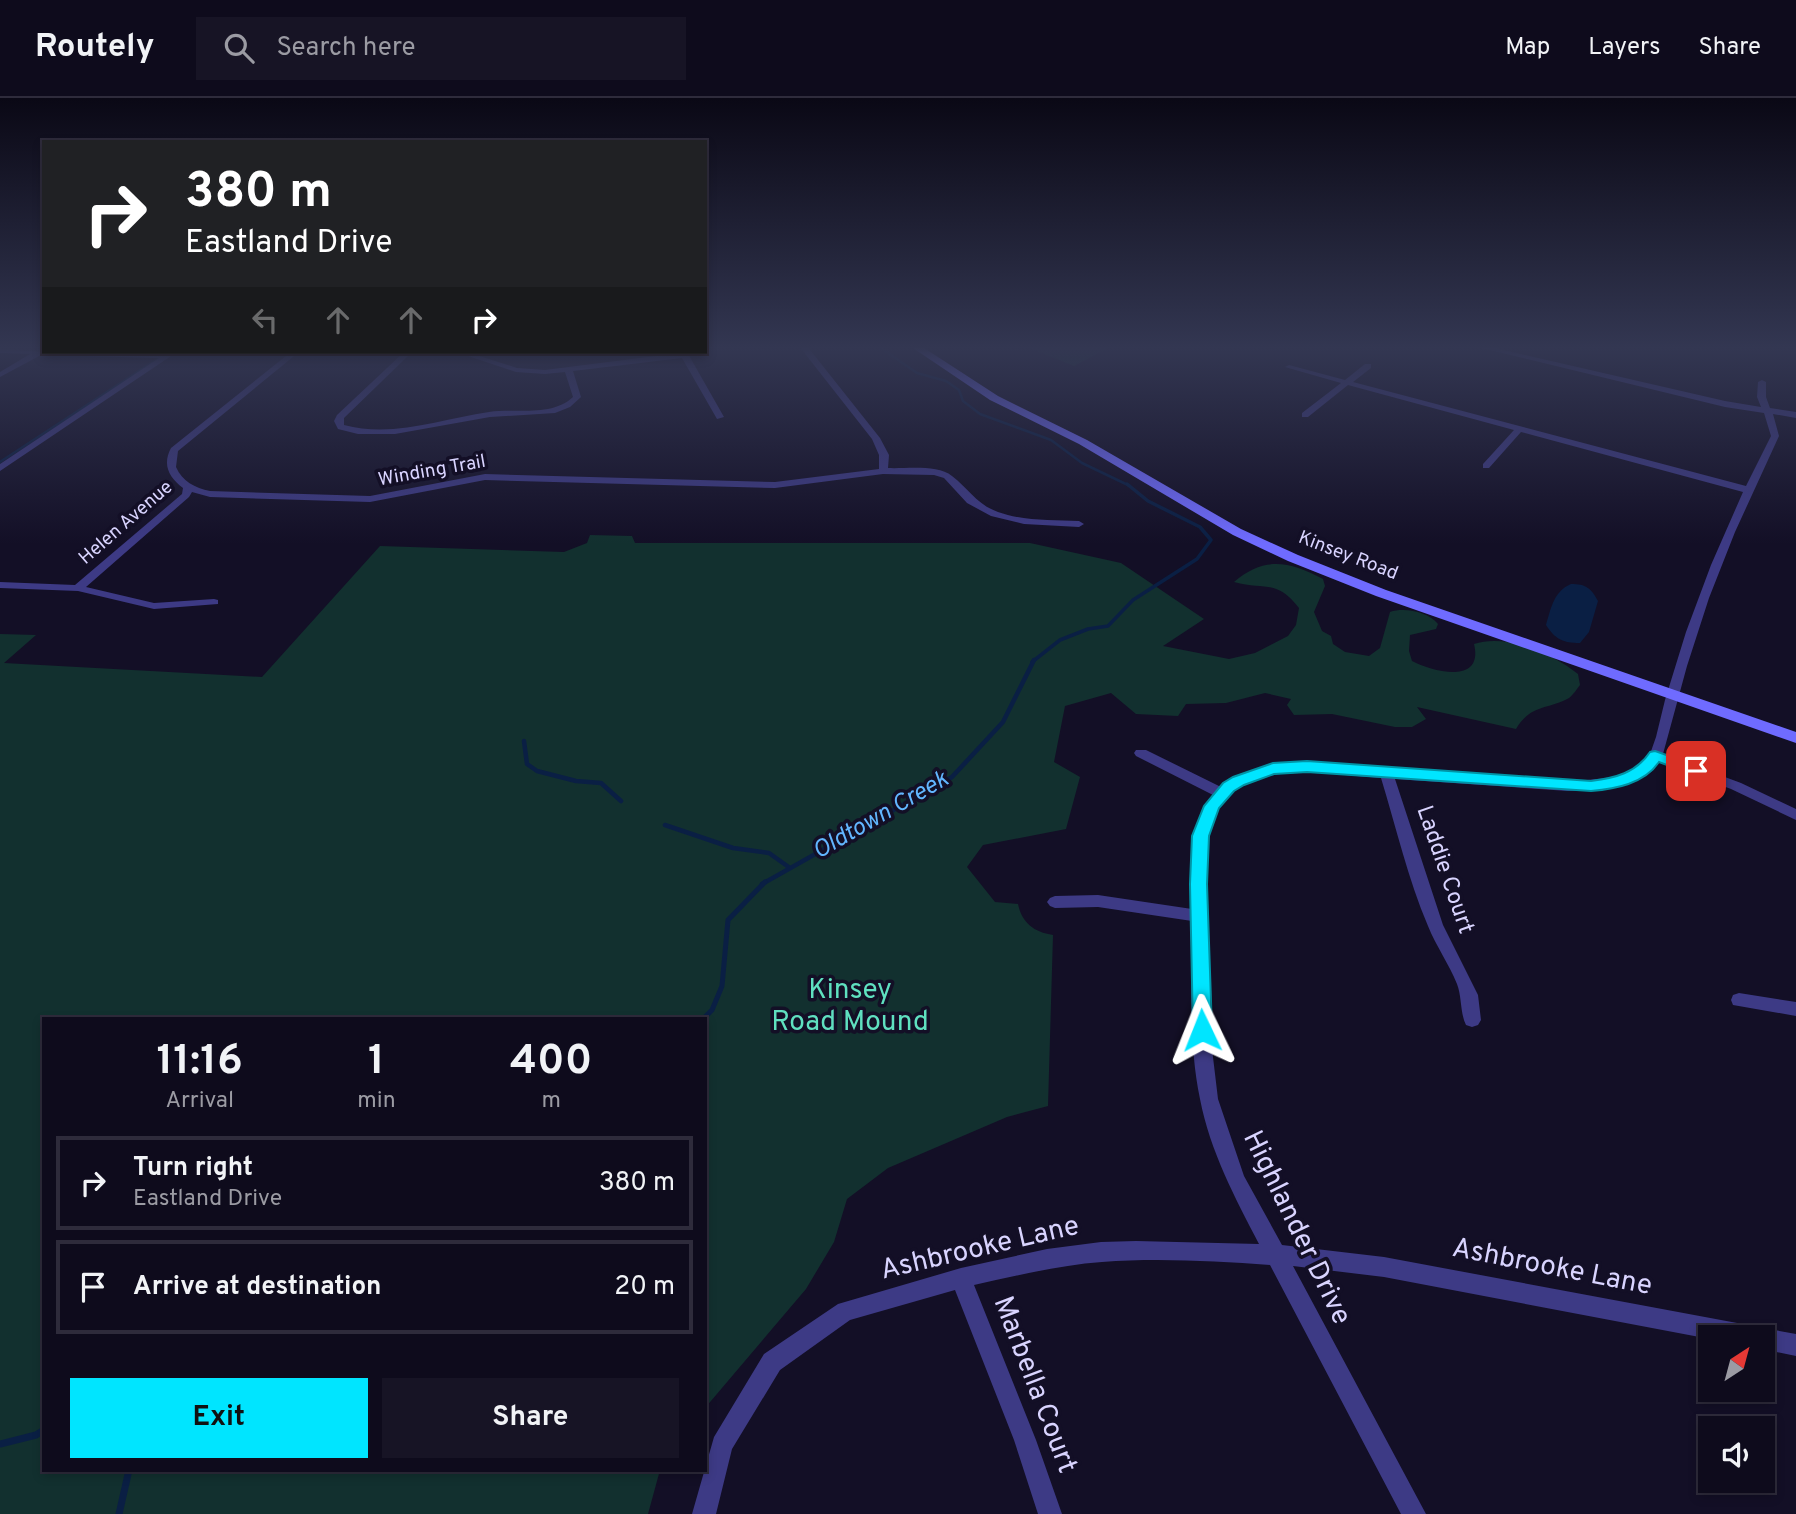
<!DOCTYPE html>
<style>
:root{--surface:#0e0b1c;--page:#171425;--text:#f1f3f6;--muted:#9b9ba3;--line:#2e2b3b;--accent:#00e5ff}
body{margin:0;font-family:Overpass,sans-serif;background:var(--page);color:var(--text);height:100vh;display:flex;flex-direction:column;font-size:26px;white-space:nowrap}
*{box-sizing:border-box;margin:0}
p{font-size:23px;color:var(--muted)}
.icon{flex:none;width:38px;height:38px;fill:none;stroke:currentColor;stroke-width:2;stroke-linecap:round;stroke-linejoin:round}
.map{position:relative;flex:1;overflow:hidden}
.details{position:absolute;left:42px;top:919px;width:665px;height:455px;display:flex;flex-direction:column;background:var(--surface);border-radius:0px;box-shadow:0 4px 10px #0003,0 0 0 2px var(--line)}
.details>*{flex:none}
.guide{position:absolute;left:42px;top:42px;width:665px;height:214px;border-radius:0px;box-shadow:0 4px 10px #0003,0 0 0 2px var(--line);background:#202124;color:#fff;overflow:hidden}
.needle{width:46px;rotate:36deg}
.fabs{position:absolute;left:1698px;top:1227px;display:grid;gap:14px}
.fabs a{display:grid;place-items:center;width:77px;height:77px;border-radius:0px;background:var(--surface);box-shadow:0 4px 10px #0003,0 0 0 2px var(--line);font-size:35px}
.pin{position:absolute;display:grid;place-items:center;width:60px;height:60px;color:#fff;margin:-30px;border-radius:14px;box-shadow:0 4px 10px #0006}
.me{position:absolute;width:77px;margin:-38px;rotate:358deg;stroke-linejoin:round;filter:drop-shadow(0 0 5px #0008)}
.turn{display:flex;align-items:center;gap:24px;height:147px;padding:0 28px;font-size:32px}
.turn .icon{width:91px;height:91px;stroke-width:2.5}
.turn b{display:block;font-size:49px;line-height:60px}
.lanes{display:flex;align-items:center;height:66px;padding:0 28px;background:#0003;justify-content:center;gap:35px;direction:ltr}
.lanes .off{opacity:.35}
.eta{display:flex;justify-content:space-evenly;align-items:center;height:119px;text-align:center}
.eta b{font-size:42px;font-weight:700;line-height:49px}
.primary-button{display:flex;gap:14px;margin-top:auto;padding:14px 28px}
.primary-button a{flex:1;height:80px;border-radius:0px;background:var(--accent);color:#111;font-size:28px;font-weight:700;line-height:80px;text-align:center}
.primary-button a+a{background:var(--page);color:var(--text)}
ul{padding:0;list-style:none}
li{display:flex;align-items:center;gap:21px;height:94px;margin:0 14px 10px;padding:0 14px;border:4px solid var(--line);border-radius:0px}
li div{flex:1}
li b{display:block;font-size:26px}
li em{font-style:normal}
header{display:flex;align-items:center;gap:42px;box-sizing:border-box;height:98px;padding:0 35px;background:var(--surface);border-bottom:2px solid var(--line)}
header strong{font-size:33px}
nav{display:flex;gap:38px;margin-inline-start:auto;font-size:24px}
.search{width:490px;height:63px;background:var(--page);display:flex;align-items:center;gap:18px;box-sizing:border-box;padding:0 24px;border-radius:0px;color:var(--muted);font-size:26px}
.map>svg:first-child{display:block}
.green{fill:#12302f}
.water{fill:#0a1f44}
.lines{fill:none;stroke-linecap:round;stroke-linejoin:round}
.stream-far4{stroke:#0a1f44;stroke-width:2.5}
.stream-far3{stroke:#0a1f44;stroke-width:3.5}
.stream-far2{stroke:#0a1f44;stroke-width:4.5}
.stream-far1{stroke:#0a1f44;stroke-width:5}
.stream{stroke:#0a1f44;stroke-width:7}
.street{fill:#3d3a85;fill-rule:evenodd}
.secondary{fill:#6f6bff;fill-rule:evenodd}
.route{fill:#00e5ff;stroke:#0095a6;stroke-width:2}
.labels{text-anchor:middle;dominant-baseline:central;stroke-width:7;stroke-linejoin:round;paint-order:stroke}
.far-street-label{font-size:19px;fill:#d9d4ff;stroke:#130f26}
.street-label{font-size:23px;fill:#d9d4ff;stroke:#130f26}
.water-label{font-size:24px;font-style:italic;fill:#62b6ff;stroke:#130f26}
.near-park-label{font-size:28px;fill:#5fe0c0;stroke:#130f26}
.near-street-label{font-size:28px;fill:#d9d4ff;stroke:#130f26}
</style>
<header>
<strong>Routely</strong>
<div class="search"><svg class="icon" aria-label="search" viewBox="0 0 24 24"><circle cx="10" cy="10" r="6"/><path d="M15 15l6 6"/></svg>Search here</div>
<nav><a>Map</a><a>Layers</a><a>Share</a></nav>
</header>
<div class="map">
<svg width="1796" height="1416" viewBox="0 0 1796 1416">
<rect width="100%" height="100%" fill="#130f26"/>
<!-- green -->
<path class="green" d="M 1024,248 L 1112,248 L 1074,268 Z
M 590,437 L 632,438 L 635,445 L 1030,445 L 1121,465 L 1204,521 L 1163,548 L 1229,561 L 1255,555 L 1288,538 L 1296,527 L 1299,510 C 1276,480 1265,493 1234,484 C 1264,458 1289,463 1323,481 L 1325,488 L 1314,514 L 1322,533 L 1331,538 L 1333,546 L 1345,554 L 1369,558 L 1380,550 L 1390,514 C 1405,509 1428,514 1438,526 L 1436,531 L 1410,537 L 1409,553 L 1412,563 C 1433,574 1484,587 1474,546 C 1507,535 1553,556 1578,576 L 1580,587 C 1577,591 1573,597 1569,600 C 1547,612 1531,606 1516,631 L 1417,609 L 1426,621 L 1412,629 L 1395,629 L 1332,616 L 1294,617 L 1287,607 L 1291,601 L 1265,595 L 1226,605 L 1186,606 L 1178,618 L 1136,616 L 1111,595 L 1065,608 L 1054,664 L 1080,679 L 1066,731 L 983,747 L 967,769 L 995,804 L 1018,806 C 1022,825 1034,834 1053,837 L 1048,1008 L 1007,1019 L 888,1070 L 847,1101 L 834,1144 L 806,1191 L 705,1310 L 705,920 L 44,920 L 44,1372 L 660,1372 L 648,1416 L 0,1416 L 0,536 L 36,537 L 4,565 L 262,579 L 380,448 L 564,454 L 587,445 Z"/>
<!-- water -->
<path class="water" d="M 1571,486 C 1586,486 1591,490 1598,503 L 1589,534 L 1580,545 C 1563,545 1555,541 1546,527 C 1551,510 1554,493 1571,486 Z"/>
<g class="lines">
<!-- stream-far4 -->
<path class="stream-far4" d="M 878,248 L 917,275 L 946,283 L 959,292 L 963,303 L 980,316 L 1051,342 L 1082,365 L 1130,388
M 0,364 L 168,254"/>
<!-- stream-far3 -->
<path class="stream-far3" d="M 1032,564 L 1060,542 L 1088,531 L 1108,528 L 1133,502 L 1197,461 L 1211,442 L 1200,429 L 1148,403 L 1127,386"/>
<!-- stream-far2 -->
<path class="stream-far2" d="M 524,643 L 527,666 L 537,673 L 576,683 L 601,685 L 621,703
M 665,727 L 733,750 L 769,755 L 790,770
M 762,786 L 952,679 L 1003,624 L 1034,562"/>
<!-- stream-far1 -->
<path class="stream-far1" d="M 704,920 L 712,912 L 722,888 L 728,822 L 765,784"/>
<!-- stream -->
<path class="stream" d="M 0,1346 L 36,1337 L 44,1332
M 119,1416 L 129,1372"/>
<!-- street -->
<path class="street" d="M 799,248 L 807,248 L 880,340 L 889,357 L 888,370 C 906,371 937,366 952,378 C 969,391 976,406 998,414 C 1023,423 1052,422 1079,423 L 1084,426 L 1079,429 L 1024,426 L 991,418 L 967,405 L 944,380 L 934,377 L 883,376 L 775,390 L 485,382 L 370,404 L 210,399 L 192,394 L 189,399 L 86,489 L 154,505 L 214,501 L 218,502 L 218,506 L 154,511 L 78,493 L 0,490 L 0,484 L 75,487 L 182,396 L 183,390 C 169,379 162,367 171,350 L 291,254 L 299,254 L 178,353 L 176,369 C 182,383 195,390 210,393 L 370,398 L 485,376 L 775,384 L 879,371 L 879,357 L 872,341 Z
M 1473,248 L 1486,248 L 1725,303 L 1761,309 L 1757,299 L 1758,284 L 1762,282 L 1766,284 L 1766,299 L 1770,310 L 1796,314 L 1796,320 L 1773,316 L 1779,338 L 1735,434 L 1709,500 L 1687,568 L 1663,656 L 1741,685 L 1796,711 L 1796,722 L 1731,691 L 1659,664 L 1651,674 L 1634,684 L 1598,692 L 1568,693 L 1395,681 L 1443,827 L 1478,897 L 1481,922 L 1478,927 L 1472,929 L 1466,927 C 1460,915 1462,899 1457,886 C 1449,866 1436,848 1428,828 C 1408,781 1396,729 1381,680 C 1315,676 1219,654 1207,746 L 1210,934 L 1218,1001 L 1244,1078 L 1282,1147 L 1384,1159 L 1796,1236 L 1796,1258 L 1762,1251 L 1762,1239 L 1710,1239 L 1710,1241 L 1384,1179 L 1293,1168 L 1426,1416 L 1401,1416 L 1270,1167 C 1215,1163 1157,1160 1102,1164 C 1059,1167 1016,1178 974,1187 L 1036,1342 L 1062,1416 L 1038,1416 L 1014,1342 L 955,1192 L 850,1222 L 780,1272 L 732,1351 L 716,1416 L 692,1416 L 714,1339 L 764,1256 L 838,1206 L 961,1170 L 1047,1151 L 1101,1144 L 1136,1143 L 1259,1146 C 1235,1100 1210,1053 1200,1001 C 1188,943 1192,882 1192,823 L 1098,809 L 1055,810 L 1050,808 L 1047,804 L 1050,800 L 1055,798 L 1098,797 L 1192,811 C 1191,770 1187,731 1213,697 L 1136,658 L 1134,655 L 1136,652 L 1146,652 L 1221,689 L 1250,673 L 1286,664 L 1578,683 L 1624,678 L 1641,668 L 1649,659 L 1656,639 L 1665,602 L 1686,534 L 1711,467 L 1743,394 L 1521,334 L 1489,370 L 1483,370 L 1483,366 L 1514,332 L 1348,287 L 1308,319 L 1302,319 L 1302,315 L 1341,285 L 1285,269 L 1289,267 L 1345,282 L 1365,266 L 1371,266 L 1371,270 L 1353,284 L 1746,388 L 1771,338 L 1764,315 L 1725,309 Z
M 0,251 L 44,254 L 177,254 L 0,373 L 0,366 L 159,260 L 41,257 L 0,279 L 0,274 L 30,256 L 0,255 Z
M 404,254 L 412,254 L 344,320 L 344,327 C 393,340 441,321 489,314 C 516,310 552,319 573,299 L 565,274 L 545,276 L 516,274 L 456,254 L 467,254 L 517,270 L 545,272 L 687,254 L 724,319 L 717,321 L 682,260 L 573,273 L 581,299 L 570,309 L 555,315 L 490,319 L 395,336 L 358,336 L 338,331 L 334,323 L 337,317 Z
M 1739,895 L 1796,904 L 1796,918 L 1733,907 L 1731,902 L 1733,897 Z"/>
<!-- secondary -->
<path class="secondary" d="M 910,248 L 921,248 L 998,298 L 1087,342 L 1241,431 L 1298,457 L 1386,492 L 1796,634 L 1796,645 L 1376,498 L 1288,463 L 1233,437 L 1079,346 L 990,302 Z"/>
</g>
<!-- sky -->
<linearGradient id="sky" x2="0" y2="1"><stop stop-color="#0a0815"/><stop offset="0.56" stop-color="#333752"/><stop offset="1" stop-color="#333752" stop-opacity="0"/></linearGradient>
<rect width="1796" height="446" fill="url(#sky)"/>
<!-- route -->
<path class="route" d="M 1655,653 L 1701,669 L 1703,673 L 1696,678 L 1659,664 C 1644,686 1615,691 1591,693 L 1307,674 L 1274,676 L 1244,687 L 1234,693 L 1219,710 L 1209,738 L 1207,786 L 1212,932 L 1209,938 L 1202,940 L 1196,938 L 1193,932 L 1190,786 L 1192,738 L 1204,708 L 1223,685 L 1233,679 L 1273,665 L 1307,663 L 1591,683 C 1615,680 1636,675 1650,654 Z"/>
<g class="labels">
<!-- far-street labels -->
<g class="far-street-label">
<text transform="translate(432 373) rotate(-10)">Winding Trail</text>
<text transform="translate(126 425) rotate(-41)">Helen Avenue</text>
<text transform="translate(1348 458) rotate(21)">Kinsey Road</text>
</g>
<!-- street labels -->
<g class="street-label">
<text transform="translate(1444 772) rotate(71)">Laddie Court</text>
</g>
<!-- water labels -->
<g class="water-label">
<text transform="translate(881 718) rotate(-30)">Oldtown Creek</text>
</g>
<!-- near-park labels -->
<g class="near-park-label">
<text x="850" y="893">Kinsey<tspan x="850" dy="32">Road Mound</tspan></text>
</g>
<!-- near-street labels -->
<g class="near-street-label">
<text transform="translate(1296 1130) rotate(64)">Highlander Drive</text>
<text transform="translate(980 1151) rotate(-13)">Ashbrooke Lane</text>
<text transform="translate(1552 1170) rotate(11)">Ashbrooke Lane</text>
<text transform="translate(1034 1287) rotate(69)">Marbella Court</text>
</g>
</g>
</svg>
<div class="fabs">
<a><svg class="needle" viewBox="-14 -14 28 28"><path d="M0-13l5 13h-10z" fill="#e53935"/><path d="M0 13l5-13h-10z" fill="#9b9ba3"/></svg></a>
<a><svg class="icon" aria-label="sound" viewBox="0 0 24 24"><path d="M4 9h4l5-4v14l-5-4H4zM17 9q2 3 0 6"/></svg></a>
</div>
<div class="pin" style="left:1696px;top:673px;background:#d93025"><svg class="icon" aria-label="arrive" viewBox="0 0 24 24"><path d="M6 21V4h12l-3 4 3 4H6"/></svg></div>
<svg class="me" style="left:1202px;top:932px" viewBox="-20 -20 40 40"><path d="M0-17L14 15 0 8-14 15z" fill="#00e5ff" stroke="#fff" stroke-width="4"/></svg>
<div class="guide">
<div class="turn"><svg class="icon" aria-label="right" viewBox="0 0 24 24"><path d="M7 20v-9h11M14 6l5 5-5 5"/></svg><div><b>380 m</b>Eastland Drive</div></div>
<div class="lanes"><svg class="icon off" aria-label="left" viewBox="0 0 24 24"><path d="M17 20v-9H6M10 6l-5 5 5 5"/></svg><svg class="icon off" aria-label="ahead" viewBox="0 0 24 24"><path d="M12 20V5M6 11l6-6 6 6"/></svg><svg class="icon off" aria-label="ahead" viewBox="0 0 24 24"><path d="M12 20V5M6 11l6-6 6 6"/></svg><svg class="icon" aria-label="right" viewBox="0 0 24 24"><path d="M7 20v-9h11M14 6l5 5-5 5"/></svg></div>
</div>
<section class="details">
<div class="eta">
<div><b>11:16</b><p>Arrival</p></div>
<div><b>1</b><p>min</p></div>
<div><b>400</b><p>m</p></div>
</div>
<ul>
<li><svg class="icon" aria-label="right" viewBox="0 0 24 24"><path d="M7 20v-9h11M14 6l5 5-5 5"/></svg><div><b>Turn right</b><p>Eastland Drive</p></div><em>380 m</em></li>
<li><svg class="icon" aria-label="arrive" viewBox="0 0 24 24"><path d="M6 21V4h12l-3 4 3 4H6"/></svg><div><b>Arrive at destination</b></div><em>20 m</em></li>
</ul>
<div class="primary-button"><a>Exit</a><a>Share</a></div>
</section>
</div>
